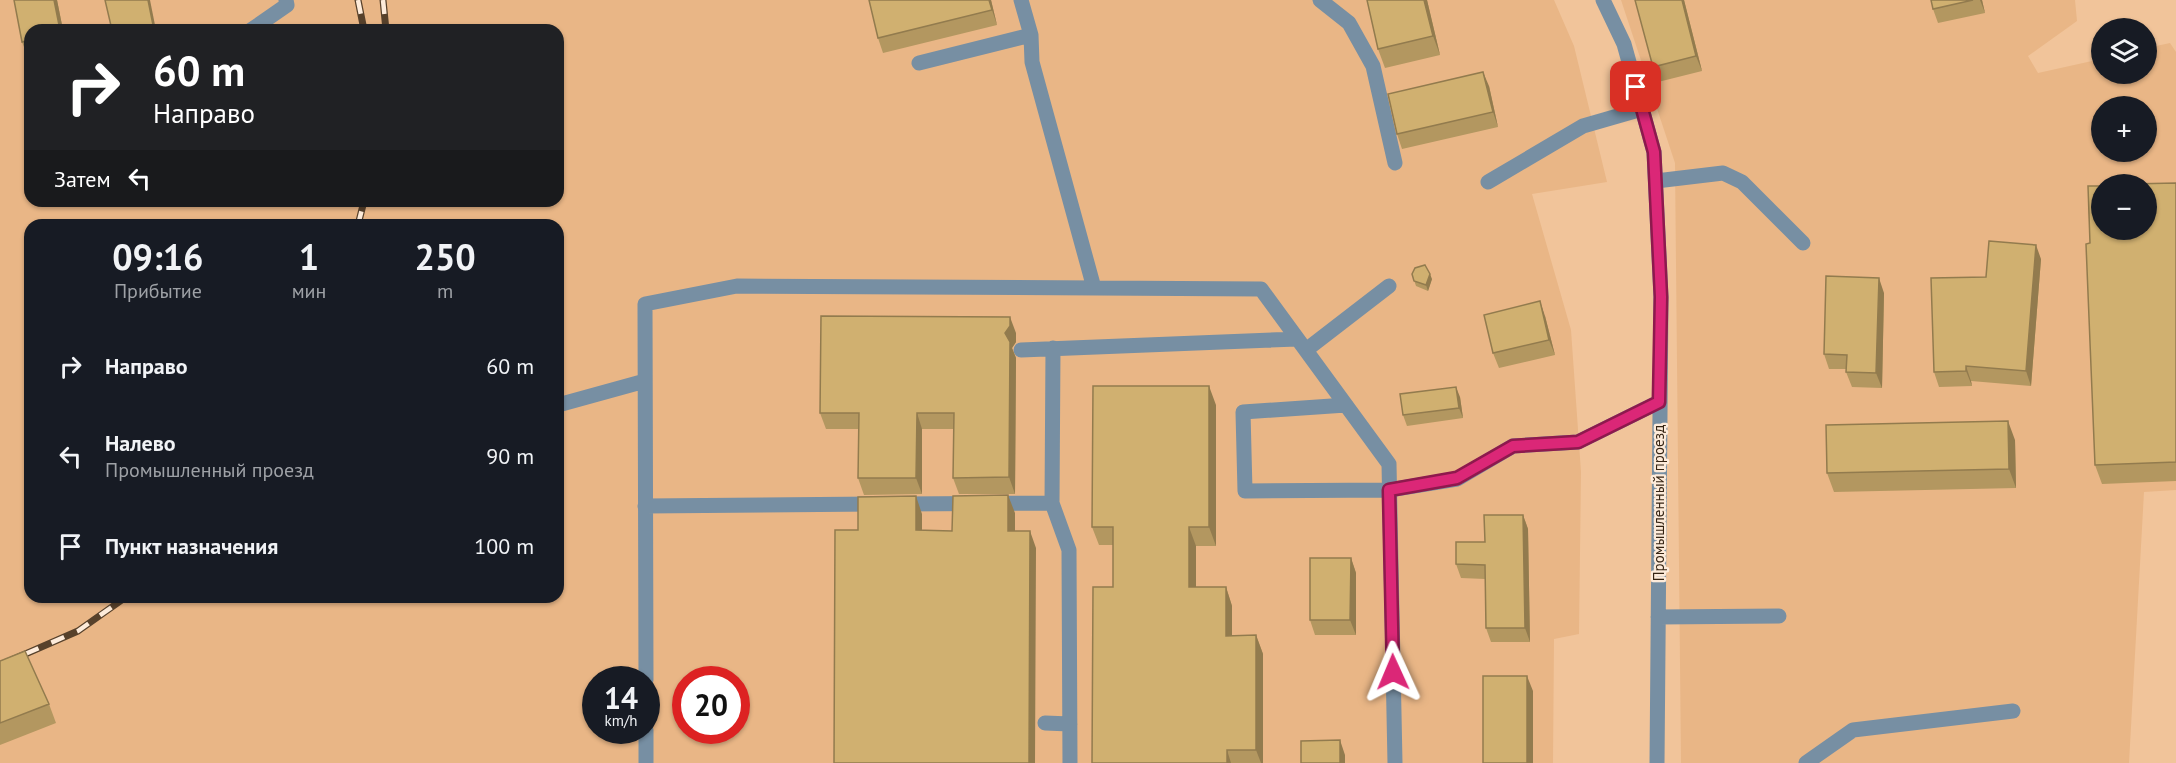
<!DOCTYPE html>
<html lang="ru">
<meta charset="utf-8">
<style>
:root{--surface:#171b24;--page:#242831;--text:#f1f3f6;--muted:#9ea1a6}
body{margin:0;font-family:"PT Sans",sans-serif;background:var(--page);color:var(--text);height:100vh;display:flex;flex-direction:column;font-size:22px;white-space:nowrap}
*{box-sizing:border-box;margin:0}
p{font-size:20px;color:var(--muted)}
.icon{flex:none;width:33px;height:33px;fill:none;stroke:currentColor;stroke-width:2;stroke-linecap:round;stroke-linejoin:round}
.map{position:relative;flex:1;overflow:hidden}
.panel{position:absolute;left:24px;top:219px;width:540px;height:384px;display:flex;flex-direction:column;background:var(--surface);border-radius:18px;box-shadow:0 2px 4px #0004}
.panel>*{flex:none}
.top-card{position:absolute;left:24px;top:24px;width:540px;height:183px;border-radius:18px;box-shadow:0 2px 4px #0004;background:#202124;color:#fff;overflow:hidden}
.tools{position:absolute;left:2091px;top:18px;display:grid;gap:12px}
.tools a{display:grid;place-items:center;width:66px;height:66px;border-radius:50%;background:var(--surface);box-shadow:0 2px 4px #0004;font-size:30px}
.speed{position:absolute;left:582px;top:666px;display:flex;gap:12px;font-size:30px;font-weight:700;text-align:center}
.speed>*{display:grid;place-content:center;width:78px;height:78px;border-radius:50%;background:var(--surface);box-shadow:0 2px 4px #0004;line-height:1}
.speed small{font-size:15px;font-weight:400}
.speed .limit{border:9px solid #d22;background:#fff;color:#111}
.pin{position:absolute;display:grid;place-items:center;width:51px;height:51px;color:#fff;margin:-26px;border-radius:12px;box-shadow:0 3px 9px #0006}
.me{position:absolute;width:66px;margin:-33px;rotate:359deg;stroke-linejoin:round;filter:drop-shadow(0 0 4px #0008)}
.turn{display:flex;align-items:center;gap:21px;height:126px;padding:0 30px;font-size:27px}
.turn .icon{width:78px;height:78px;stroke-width:2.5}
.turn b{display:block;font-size:42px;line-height:51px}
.then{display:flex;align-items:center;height:57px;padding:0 30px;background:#0003;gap:12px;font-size:22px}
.eta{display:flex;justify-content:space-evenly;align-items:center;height:102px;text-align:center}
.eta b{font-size:36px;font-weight:700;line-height:42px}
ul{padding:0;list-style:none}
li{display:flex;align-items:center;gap:18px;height:90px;padding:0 30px}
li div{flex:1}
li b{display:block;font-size:22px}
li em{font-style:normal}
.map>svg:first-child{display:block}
.built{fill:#e9b686;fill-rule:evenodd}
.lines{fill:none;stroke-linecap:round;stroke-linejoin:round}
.minor{stroke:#778fa3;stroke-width:15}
.rail-casing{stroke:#57412b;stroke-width:7}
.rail{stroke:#fdebda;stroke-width:4.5;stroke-dasharray:14;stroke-linecap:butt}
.wall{fill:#b39760}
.shaded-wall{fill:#927b4e}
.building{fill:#d0b070;stroke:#927b4e;stroke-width:1.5}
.route-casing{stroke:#8e194d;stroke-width:15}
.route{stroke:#db2777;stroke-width:10}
.labels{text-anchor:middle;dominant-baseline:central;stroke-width:4.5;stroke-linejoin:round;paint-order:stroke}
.street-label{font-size:15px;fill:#342312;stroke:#fdebda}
</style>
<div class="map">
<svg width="2176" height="763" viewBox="0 0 2176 763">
<rect width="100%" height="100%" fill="#f1c49a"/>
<!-- built -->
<path class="built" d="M 0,0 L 1554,0 L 1574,46 L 1607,182 L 1532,194 L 1571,330 L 1581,472 L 1579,634 L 1554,639 L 1553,763 L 0,763 ZM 30,30 L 558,30 L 558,201 L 30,201 ZM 30,225 L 558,225 L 558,597 L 30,597 ZM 596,680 L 646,680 L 646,730 L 596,730 ZM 686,680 L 736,680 L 736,730 L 686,730 Z
M 1621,0 L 2075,0 L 2077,21 L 2028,56 L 2038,73 L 2101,59 L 2102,74 L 2146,74 L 2147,48 L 2170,43 L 2176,52 L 2176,490 L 2144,492 L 2129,763 L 1681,763 L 1675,163 ZM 2102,106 L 2146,106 L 2146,152 L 2102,152 ZM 2102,184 L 2146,184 L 2146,230 L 2102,230 Z"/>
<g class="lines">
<!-- minor -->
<path class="minor" d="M 1021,0 L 1031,35 L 1032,62 L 1094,288
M 1320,0 L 1349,23 L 1373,66 L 1395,163
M 1603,0 L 1624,44 L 1654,152 L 1661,297 L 1657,763
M 251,30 L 287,5 L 286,0
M 919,63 L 1031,35
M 1656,181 L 1723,173 L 1742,182 L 1803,243
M 1488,182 L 1583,126 L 1642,109
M 1053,348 L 1052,503 L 1069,550 L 1070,763
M 1021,350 L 1297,339
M 1306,350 L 1389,286
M 558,405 L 645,381
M 1346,405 L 1243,412 L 1245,491 L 1389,490 L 1457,479 L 1513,446 L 1578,442 L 1659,402
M 900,504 L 1052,503
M 645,506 L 876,504
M 1658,617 L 1779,616
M 646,680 L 645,304 L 737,286 L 1261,289 L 1389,464 L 1395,763
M 1045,723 L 1070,724
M 646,730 L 646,763
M 1806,763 L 1853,730 L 2013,711"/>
<defs>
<path id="rail" d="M 358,0 L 364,30
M 383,0 L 386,30
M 358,225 L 364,201
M 0,665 L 78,631 L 126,597"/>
</defs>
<!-- rail casing -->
<use href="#rail" class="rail-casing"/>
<!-- rail -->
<use href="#rail" class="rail"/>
</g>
<!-- wall -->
<path class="wall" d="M 14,0 L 57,0 L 63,30 L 30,30 L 30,56 L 28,57 L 22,42 Z
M 991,0 L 997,25 L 883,53 L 878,38 Z
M 1367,0 L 1427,0 L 1440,55 L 1385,68 L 1378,49 Z
M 1635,0 L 1684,0 L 1702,71 L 1658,82 L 1653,67 Z
M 1931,0 L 1982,0 L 1985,13 L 1938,23 L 1933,9 Z
M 1489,86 L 1498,127 L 1402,149 L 1397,134 Z
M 2176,183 L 2176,481 L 2102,484 L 2095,465 L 2090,243 Z
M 2041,259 L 2031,386 L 1971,381 L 1972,386 L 1939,387 L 1934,372 L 1986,277 Z
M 1412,274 L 1432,279 L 1428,291 L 1416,286 Z
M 1884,293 L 1882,388 L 1852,387 L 1846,372 L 1846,369 L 1829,369 L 1824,354 Z
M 1545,316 L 1555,355 L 1499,368 L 1493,353 Z
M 1016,333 L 1016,342 L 1012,348 L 1016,358 L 1015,494 L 959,494 L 953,478 L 953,429 L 922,429 L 922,494 L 864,495 L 858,478 L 858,429 L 826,429 L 820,413 Z
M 1460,397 L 1463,418 L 1407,426 L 1403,415 Z
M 1216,405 L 1216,546 L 1196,546 L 1196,587 L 1226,587 L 1232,606 L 1232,636 L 1256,635 L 1263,654 L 1263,763 L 1092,763 L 1113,587 L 1113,545 L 1099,545 L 1092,527 Z
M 2015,440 L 2016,488 L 1834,492 L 1827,473 Z
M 1523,515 L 1528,529 L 1530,642 L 1491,642 L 1486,628 L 1485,579 L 1461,578 L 1456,564 Z
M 1351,558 L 1356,573 L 1356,635 L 1315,635 L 1310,620 Z
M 0,661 L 49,704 L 56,723 L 0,745 Z"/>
<!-- shaded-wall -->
<path class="shaded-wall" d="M 54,0 L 57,0 L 63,30 L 60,30 Z
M 148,0 L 150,0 L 156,30 L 154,30 Z
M 989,0 L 991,0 L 997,25 L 992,10 Z
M 1424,0 L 1427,0 L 1440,55 L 1433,36 Z
M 1682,0 L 1684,0 L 1702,71 L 1696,56 Z
M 1980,0 L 1982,0 L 1985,13 Z
M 1483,72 L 1489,86 L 1498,127 L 1493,112 Z
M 2036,245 L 2041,259 L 2031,386 L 2026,371 Z
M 1430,274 L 1432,279 L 1428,291 L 1426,285 Z
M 1879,278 L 1884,293 L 1882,388 L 1876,373 Z
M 1540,301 L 1545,316 L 1555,355 L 1549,340 Z
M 1010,317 L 1016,333 L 1016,342 L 1012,348 L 1016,358 L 1015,494 L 1009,477 L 1005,333 Z
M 1966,366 L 1971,381 L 1972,386 L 1966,371 Z
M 1209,386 L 1216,405 L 1216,546 L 1209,527 Z
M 1456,387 L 1460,397 L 1463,418 L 1459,408 Z
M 917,413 L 922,429 L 922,494 L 916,478 Z
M 2008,421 L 2015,440 L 2016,488 L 2009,469 Z
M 1008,495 L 1015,513 L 1015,548 L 1008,531 Z
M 916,496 L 922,514 L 922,548 L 916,530 Z
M 1523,515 L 1528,529 L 1530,642 L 1525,628 Z
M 1189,527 L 1196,546 L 1196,606 L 1189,587 Z
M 1030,531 L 1036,548 L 1035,763 L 1029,763 Z
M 1351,558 L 1356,573 L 1356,635 L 1350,620 Z
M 1226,587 L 1232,606 L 1232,654 L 1226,636 Z
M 1256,635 L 1263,654 L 1263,763 L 1261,763 L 1256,750 Z
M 1527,676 L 1533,691 L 1533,763 L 1527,763 Z
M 1340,740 L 1345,755 L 1345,763 L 1340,763 Z
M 1227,750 L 1231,763 L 1227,763 Z"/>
<!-- building -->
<path class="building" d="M 14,0 L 54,0 L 60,30 L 30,30 L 30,40 L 22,42 Z
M 105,0 L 148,0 L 154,30 L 112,30 Z
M 869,0 L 989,0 L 992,10 L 878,38 Z
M 1367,0 L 1424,0 L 1433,36 L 1378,49 Z
M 1635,0 L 1682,0 L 1696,56 L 1653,67 Z
M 1931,0 L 1973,0 L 1933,9 Z
M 1483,72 L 1493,112 L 1397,134 L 1388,94 Z
M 2176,183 L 2176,462 L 2095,465 L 2086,244 L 2090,243 L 2088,186 L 2102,186 L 2102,230 L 2146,230 L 2146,184 L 2130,184 Z
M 1989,241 L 2036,245 L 2026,371 L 1966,366 L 1966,371 L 1934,372 L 1931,278 L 1986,277 Z
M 1425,265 L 1430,274 L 1426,285 L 1414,281 L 1412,274 L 1415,268 Z
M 1826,276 L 1879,278 L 1876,373 L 1846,372 L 1847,355 L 1824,354 Z
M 1540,301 L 1549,340 L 1493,353 L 1484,315 Z
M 821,316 L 1010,317 L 1010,326 L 1005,333 L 1010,342 L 1009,477 L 953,478 L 954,413 L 917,413 L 916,478 L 858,478 L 859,413 L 820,413 Z
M 1093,386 L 1209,386 L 1209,527 L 1189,527 L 1189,587 L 1226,587 L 1226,636 L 1256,635 L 1256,750 L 1227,750 L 1227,763 L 1092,763 L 1093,587 L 1113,587 L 1113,527 L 1092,527 Z
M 1456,387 L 1459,408 L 1403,415 L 1400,394 Z
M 2008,421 L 2009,469 L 1827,473 L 1826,425 Z
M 1008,495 L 1008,531 L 1030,531 L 1029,763 L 834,763 L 835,530 L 858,530 L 858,497 L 916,496 L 916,530 L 952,531 L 953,496 Z
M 1484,515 L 1523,515 L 1525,628 L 1486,628 L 1485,565 L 1456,564 L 1456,542 L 1485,542 Z
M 1310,558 L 1351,558 L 1350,620 L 1310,620 Z
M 25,651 L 49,704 L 0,723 L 0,661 Z
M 1483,676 L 1527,676 L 1527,763 L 1483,763 Z
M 1340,740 L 1340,763 L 1301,763 L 1301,741 Z"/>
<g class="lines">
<defs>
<path id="route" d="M 1393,672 L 1389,490 L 1457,478 L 1513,446 L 1578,442 L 1659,402 L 1661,297 L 1654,152 L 1636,87"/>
</defs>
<!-- route casing -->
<use href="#route" class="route-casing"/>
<!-- route -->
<use href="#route" class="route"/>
</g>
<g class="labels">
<!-- street labels -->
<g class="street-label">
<text transform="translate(1658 503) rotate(-90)">Промышленный проезд</text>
</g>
</g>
</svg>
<div class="tools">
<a><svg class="icon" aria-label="layers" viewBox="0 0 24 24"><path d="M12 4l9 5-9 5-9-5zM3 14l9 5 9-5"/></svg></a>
<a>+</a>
<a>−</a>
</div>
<div class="speed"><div>14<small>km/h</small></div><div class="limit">20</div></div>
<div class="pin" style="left:1636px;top:87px;background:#d93025"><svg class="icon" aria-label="arrive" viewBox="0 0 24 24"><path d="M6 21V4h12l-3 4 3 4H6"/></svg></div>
<svg class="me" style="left:1393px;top:672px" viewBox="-20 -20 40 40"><path d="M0-17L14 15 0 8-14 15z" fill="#db2777" stroke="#fff" stroke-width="4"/></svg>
<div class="top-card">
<div class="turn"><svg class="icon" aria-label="right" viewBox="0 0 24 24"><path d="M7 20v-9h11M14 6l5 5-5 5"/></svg><div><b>60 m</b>Направо</div></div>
<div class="then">Затем<svg class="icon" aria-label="left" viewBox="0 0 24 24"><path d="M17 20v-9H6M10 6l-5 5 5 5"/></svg></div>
</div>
<section class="panel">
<div class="eta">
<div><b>09:16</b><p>Прибытие</p></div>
<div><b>1</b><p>мин</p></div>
<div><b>250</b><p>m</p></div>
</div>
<ul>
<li><svg class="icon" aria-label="right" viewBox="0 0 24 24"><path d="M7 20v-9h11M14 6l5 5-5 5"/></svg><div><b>Направо</b></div><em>60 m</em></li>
<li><svg class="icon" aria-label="left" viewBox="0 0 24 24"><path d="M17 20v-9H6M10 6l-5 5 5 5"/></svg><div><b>Налево</b><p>Промышленный проезд</p></div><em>90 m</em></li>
<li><svg class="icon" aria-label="arrive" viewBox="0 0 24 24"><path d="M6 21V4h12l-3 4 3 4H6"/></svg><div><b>Пункт назначения</b></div><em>100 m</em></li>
</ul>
</section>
</div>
